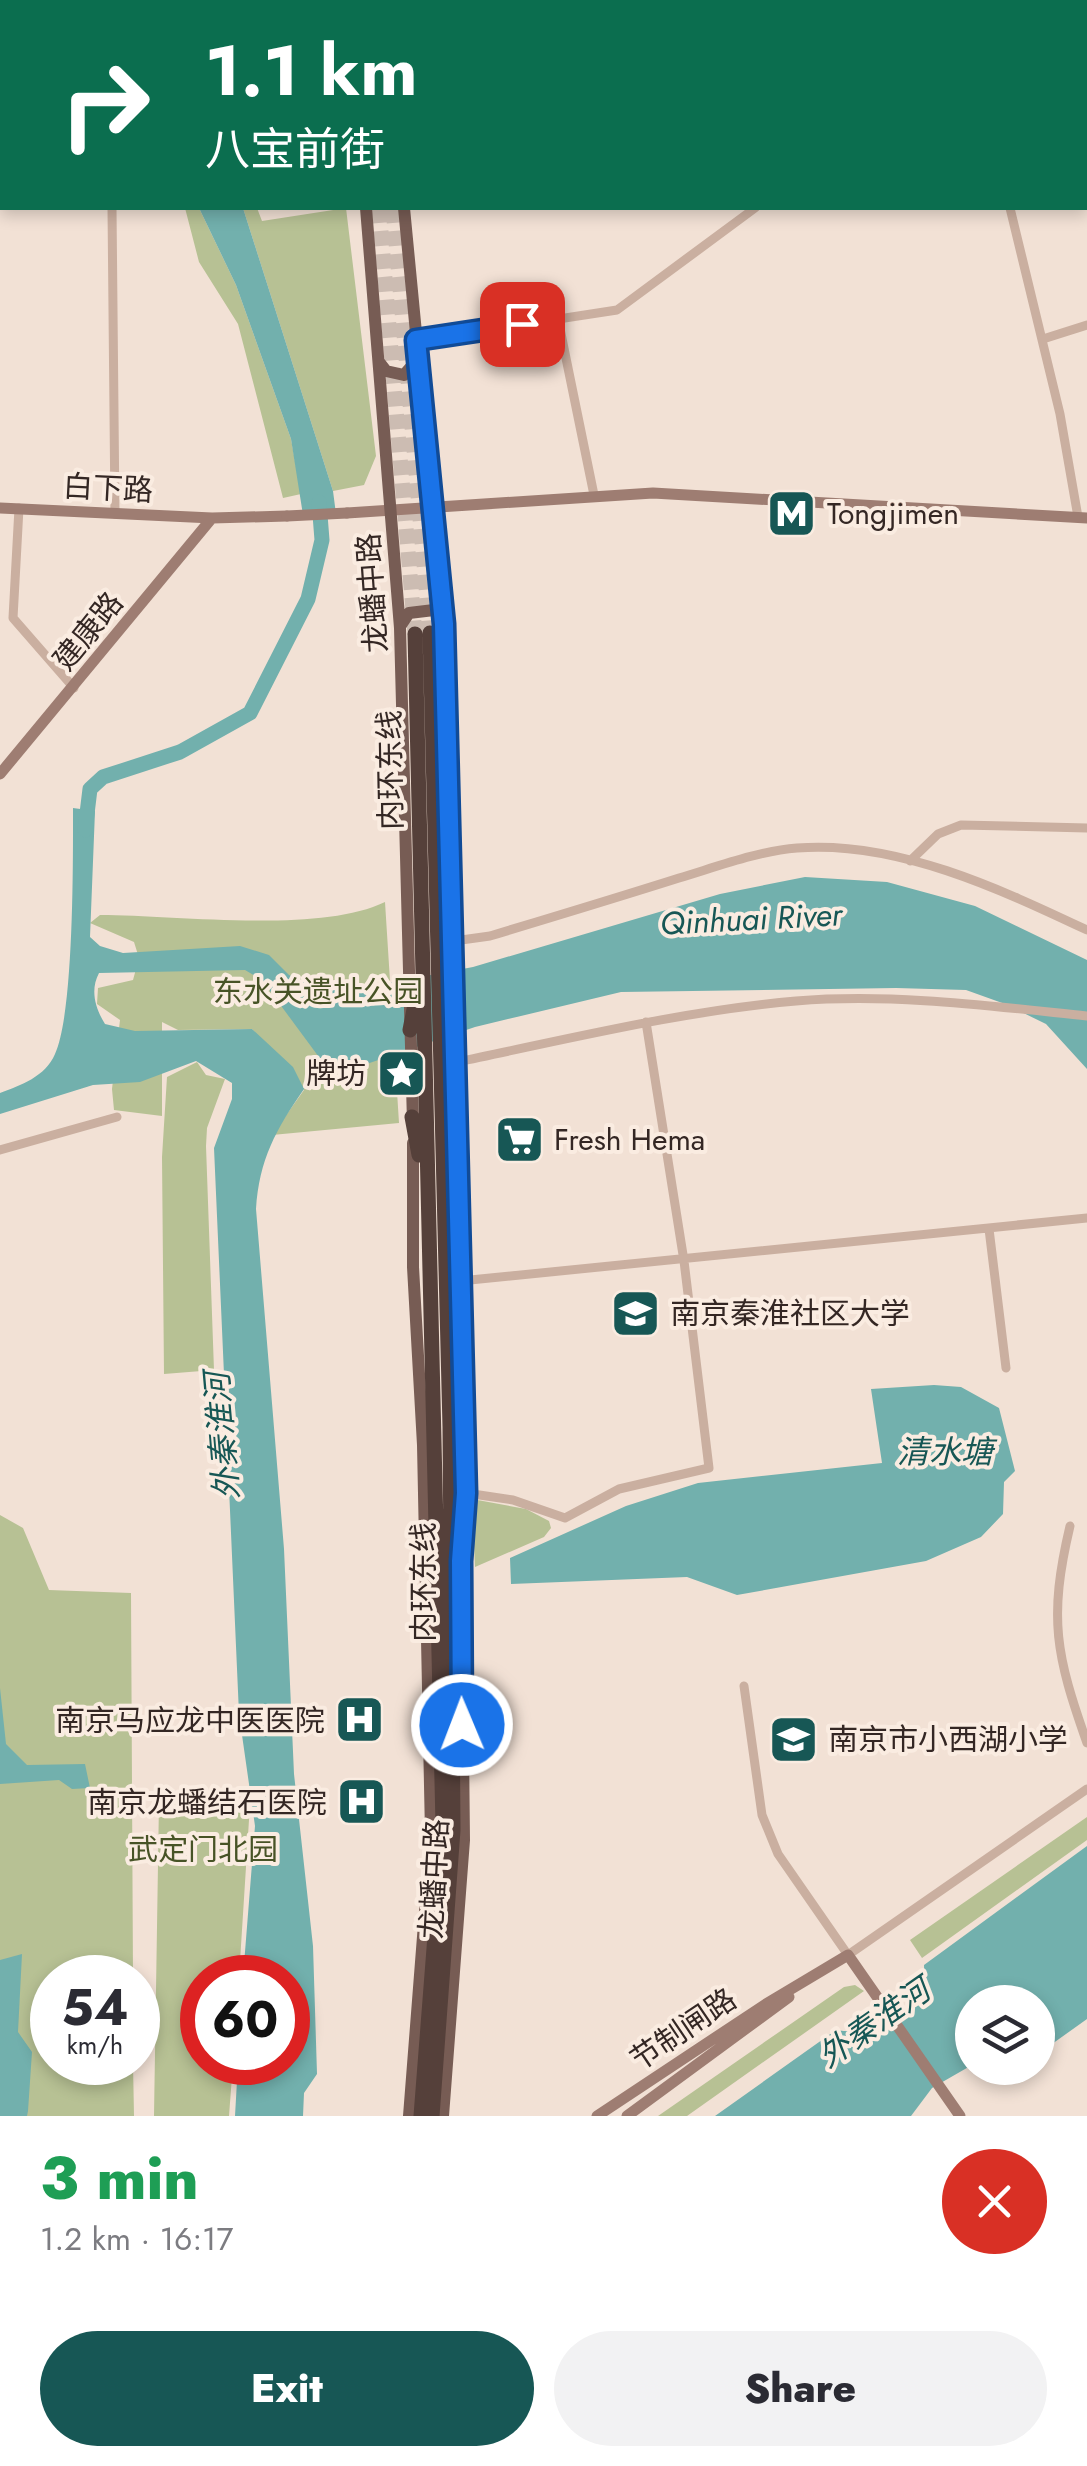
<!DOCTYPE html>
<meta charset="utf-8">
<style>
:root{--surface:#fff;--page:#f2f2f3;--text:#2b2b33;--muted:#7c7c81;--accent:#175755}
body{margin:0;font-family:Jost,"Noto Sans SC",sans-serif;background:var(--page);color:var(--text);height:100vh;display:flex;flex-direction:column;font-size:38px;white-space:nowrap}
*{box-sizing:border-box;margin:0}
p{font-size:32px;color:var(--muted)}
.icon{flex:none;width:55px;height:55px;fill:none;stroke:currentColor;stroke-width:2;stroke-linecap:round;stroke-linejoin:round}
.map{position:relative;height:2116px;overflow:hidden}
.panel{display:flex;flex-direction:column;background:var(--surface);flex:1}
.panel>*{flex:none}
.hud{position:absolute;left:0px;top:0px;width:1088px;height:210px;box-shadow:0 5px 15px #0003;background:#0b6e4f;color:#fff;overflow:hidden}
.tools{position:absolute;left:955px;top:1985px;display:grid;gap:20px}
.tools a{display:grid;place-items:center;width:100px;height:100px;border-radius:50%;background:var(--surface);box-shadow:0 5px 15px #0003;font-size:50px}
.speed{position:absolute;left:30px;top:1955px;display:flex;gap:20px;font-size:50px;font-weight:700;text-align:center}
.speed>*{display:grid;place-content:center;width:130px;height:130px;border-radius:50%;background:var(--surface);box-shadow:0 5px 15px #0003;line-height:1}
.speed small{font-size:25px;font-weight:400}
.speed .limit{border:15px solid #d22;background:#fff;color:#111}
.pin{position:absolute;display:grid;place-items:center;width:85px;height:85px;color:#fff;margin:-42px;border-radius:20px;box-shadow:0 5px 15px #0006}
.me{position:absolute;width:110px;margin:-55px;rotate:359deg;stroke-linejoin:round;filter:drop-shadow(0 0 8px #0008)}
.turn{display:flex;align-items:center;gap:35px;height:210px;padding:0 40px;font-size:45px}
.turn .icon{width:130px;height:130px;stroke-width:2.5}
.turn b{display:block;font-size:70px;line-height:85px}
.round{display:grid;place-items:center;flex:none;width:105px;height:105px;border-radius:52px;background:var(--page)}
.overview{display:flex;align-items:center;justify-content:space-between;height:170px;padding:0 40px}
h1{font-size:60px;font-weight:800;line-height:75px;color:#1e9e55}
.cta{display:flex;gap:20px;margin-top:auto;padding:20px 40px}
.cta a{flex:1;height:115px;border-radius:60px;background:var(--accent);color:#fff;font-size:40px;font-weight:800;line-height:115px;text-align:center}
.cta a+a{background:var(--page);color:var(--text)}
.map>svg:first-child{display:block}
.green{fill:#b7c194}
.water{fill:#72b0ad}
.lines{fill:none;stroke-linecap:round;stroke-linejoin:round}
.river{stroke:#72b0ad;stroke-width:15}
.highway-tunnel{stroke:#ccbcb2;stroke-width:15;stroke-dasharray:15 8;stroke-linecap:butt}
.street{stroke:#caafa0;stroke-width:9}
.secondary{stroke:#9e7d72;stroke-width:11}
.primary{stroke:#775c54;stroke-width:12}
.highway{stroke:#55403a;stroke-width:15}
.secondary-bridge{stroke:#9e7d72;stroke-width:11}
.route-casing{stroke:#114b97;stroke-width:25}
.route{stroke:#1a73e8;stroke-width:18}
.labels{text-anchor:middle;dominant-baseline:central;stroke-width:8;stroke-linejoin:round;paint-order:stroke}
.street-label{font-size:30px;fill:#342724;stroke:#faece1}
.poi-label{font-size:30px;fill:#342724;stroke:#faece1;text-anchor:start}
.park-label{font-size:30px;fill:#475326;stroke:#faece1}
.water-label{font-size:32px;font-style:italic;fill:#175755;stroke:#faece1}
</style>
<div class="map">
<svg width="1087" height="2116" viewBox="0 0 1087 2116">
<rect width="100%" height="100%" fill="#f2e1d5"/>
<!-- green -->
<path class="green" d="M 185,208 L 199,208 L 236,285 L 291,439 L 301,494 L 283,498 L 238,324 L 199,262 Z
M 243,208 L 257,208 L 262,221 L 346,208 L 376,456 L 364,485 L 333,491 Z
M 385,902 L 399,1123 L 272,1135 L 304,1090 L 252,1029 L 178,1030 L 162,1022 L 162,1116 L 114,1110 L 112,1089 L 120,1020 L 97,1004 L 98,988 L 133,980 L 139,958 L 134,942 L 90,923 L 100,915 C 176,915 319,934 385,902 Z
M 197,1062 L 206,1075 L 225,1079 L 207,1128 L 206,1146 L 214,1370 L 164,1374 L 162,1157 L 167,1077 Z
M 472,1499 L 526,1509 L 549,1521 L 551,1528 L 544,1537 L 475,1567 Z
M 0,1515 L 23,1528 L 49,1590 L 131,1593 L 133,1977 L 52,1978 L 52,2062 L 133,2063 L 134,2116 L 0,2116 Z
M 159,1801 L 250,1804 L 239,1977 L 202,1978 L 202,2062 L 233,2063 L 229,2116 L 154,2116 Z
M 1087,1817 L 1087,1840 L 922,1958 L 910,1940 Z
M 855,1985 L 864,1991 L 687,2116 L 658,2116 L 844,1987 Z"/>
<!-- water -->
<path class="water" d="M 199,208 L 243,208 L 333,491 L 336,514 L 303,515 L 291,439 L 236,285 Z
M 73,808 L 95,811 L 90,937 L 100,946 L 123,953 L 240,946 L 269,955 L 289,975 L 322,989 L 373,986 L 473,967 L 720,894 L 805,877 L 887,882 L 975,906 L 1087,960 L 1087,1069 L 1046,1024 L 1005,1004 L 966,990 L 896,988 L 621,992 L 475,1027 L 349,1070 L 327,1068 L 262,980 L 245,970 L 99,973 C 90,990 95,1008 105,1024 L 135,1031 L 252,1029 L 293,1067 L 304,1089 C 276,1129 259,1160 256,1209 L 284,1549 L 294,1774 L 313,1946 L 317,2074 L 304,2093 L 303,2116 L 235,2116 L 238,2063 L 288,2062 L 288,1978 L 243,1977 L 255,1826 L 239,1714 L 214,1148 L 232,1099 L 232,1083 L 196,1061 L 140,1082 L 93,1085 L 0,1114 L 0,1093 C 21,1085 45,1077 55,1054 C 74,1012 73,860 73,808 Z
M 934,1385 L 961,1387 L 999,1408 L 1015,1471 L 1004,1482 L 1003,1514 L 981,1537 L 926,1561 L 737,1595 L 687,1577 L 511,1584 L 510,1558 L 626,1506 L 698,1483 L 882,1463 L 871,1389 Z
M 0,1688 L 6,1744 L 27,1765 L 85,1764 L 90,1788 L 72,1789 L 59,1780 L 0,1784 Z
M 1087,1846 L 1087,2019 L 1038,2054 L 1038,2002 L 972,2002 L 972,2065 L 932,2088 L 911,2116 L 715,2116 L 836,2030 C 880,2037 926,2014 924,1965 Z
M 22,1954 L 18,2032 L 32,2052 L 28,2111 L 27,2116 L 0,2116 L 0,1960 Z"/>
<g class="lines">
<!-- river -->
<path class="river" d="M 85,830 L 90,789 L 103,777 L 180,752 L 250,713 L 308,599 L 322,540 L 319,502"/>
<!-- highway-tunnel -->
<path class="highway-tunnel" d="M 361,0 L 361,2
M 374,0 L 374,2
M 379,208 L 415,634
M 393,208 L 430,633"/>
<!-- street -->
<path class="street" d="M 109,0 L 110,2
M 954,0 L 954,2
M 1080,2 L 1087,1
M 112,208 L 115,514
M 1010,208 L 1060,414 L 1078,517
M 558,319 L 594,495
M 1043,339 L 1087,325
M 416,341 L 617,310 L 755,208
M 19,508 L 13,618 L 74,688
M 910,861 L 938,834 L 961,825 L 1087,828
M 454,941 L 490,936 C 553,917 616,898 679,878 C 716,867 759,851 797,848 C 896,840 1000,889 1087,930
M 457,1062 C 569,1039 682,1011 796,1001 C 892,993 991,1006 1087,1016
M 0,1150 L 117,1117
M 989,1229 L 1006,1368
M 460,1281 L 1087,1218
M 466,1493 L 513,1500 L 565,1518 L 619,1489 L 709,1468 L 684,1261 L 646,1022
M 1070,1526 C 1048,1619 1056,1655 1087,1743
M 744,1686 L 762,1815 L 778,1854 L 848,1955 L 1087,1789"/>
<!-- secondary -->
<path class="secondary" d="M 0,508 L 212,518 L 287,516
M 347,513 L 653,493 L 1087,518
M 0,774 L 212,518
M 597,2116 L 766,2004 L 848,1955 L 960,2116
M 627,2116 L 789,1997"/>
<!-- primary -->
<path class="primary" d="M 349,0 L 349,2
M 386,0 L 386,2
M 366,208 L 400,628 L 413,1123
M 404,208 L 444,624 L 458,1123
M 379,362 L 386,371 L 404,375 L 418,359
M 401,625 L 409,613 L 434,610 L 442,622
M 409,2116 L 431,1834 L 423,1445 L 413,1267 L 413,1143
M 443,2116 L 464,1840 L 461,1561 L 466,1493 L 458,1143"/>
<!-- highway -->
<path class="highway" d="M 430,633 L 450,1427 L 453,1830 L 432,2116
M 415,634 L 443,1824
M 446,990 L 456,1025
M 410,1030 L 416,999
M 412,1117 L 419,1155
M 451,1157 L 458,1117
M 421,2116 L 438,1897"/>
<!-- secondary-bridge -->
<path class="secondary-bridge" d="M 287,516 L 347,513"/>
</g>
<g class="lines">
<defs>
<path id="route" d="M 462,1725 L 461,1561 L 466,1493 L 444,624 L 416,340 L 522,324"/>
</defs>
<!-- route casing -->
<use href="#route" class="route-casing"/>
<!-- route -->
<use href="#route" class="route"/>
</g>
<!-- icons -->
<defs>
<symbol id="metro-square" viewBox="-11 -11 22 22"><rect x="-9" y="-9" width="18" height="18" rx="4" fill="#175755" stroke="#faece1"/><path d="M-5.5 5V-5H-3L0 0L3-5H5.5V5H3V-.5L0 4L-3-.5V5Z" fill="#fff"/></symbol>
<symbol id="sight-square" viewBox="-11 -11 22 22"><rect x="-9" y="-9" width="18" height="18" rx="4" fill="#175755" stroke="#faece1"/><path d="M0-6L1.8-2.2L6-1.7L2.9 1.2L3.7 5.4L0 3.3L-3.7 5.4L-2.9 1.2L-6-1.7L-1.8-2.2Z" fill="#fff"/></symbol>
<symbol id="supermarket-square" viewBox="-11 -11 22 22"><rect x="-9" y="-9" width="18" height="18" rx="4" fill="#175755" stroke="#faece1"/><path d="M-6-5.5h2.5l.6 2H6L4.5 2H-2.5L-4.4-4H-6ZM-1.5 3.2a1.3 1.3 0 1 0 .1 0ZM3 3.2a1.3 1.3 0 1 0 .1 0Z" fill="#fff"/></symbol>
<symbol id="university-square" viewBox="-11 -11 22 22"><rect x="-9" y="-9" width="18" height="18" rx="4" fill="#175755" stroke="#faece1"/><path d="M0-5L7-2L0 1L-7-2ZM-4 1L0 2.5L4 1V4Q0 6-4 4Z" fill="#fff"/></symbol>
<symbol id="hospital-square" viewBox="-11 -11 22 22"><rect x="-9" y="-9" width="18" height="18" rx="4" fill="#175755" stroke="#faece1"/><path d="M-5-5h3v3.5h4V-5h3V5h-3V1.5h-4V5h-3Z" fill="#fff"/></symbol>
<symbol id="school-square" viewBox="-11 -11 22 22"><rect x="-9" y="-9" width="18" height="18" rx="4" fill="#175755" stroke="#faece1"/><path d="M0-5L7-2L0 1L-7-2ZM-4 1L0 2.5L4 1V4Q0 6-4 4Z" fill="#fff"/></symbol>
</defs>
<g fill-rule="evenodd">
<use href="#metro-square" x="764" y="486" width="55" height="55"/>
<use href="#sight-square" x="374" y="1046" width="55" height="55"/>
<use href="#supermarket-square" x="492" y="1112" width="55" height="55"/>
<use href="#university-square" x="608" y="1286" width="55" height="55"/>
<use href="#hospital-square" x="332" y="1692" width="55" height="55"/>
<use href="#school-square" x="766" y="1712" width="55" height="55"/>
<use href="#hospital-square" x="334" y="1774" width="55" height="55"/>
</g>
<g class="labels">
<!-- street labels -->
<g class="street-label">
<text transform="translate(108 488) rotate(3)">白下路</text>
<text transform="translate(372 593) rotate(-94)">龙蟠中路</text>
<text transform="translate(88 631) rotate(-51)">建康路</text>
<text transform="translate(390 770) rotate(-91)">内环东线</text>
<text transform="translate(423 1582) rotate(-90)">内环东线</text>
<text transform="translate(434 1879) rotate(-87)">龙蟠中路</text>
<text transform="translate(683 2029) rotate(-34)">节制闸路</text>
</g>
<!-- poi labels -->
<g class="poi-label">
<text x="827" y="513">Tongjimen</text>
<text x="366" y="1073" text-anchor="end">牌坊</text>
<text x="554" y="1139">Fresh Hema</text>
<text x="670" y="1313">南京秦淮社区大学</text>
<text x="325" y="1720" text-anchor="end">南京马应龙中医医院</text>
<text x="828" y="1739">南京市小西湖小学</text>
<text x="327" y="1802" text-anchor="end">南京龙蟠结石医院</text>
</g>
<!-- park labels -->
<g class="park-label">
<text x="318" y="991">东水关遗址公园</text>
<text x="203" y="1849">武定门北园</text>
</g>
<!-- water labels -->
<g class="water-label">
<text transform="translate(751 919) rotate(-3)">Qinhuai River</text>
<text transform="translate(222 1436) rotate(-95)">外秦淮河</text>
<text x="945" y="1452">清水塘</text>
<text transform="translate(874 2023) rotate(-35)">外秦淮河</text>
</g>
</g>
</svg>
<div class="tools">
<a><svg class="icon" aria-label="layers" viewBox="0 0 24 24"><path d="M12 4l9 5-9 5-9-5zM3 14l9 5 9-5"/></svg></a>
</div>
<div class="speed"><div>54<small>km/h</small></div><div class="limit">60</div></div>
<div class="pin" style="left:522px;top:324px;background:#d93025"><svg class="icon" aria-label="arrive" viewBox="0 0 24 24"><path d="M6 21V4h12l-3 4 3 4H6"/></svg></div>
<svg class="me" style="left:462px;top:1725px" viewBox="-20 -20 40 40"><circle r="17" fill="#1a73e8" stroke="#fff" stroke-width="3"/><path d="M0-11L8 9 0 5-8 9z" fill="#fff"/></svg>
<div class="hud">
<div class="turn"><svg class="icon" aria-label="right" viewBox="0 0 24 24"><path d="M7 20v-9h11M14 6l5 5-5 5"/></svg><div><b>1.1 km</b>八宝前街</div></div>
</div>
</div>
<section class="panel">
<div class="overview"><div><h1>3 min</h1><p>1.2 km · 16:17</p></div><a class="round" style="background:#d93025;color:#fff"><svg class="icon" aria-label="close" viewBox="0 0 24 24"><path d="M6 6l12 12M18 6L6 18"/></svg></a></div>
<div class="cta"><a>Exit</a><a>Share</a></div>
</section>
